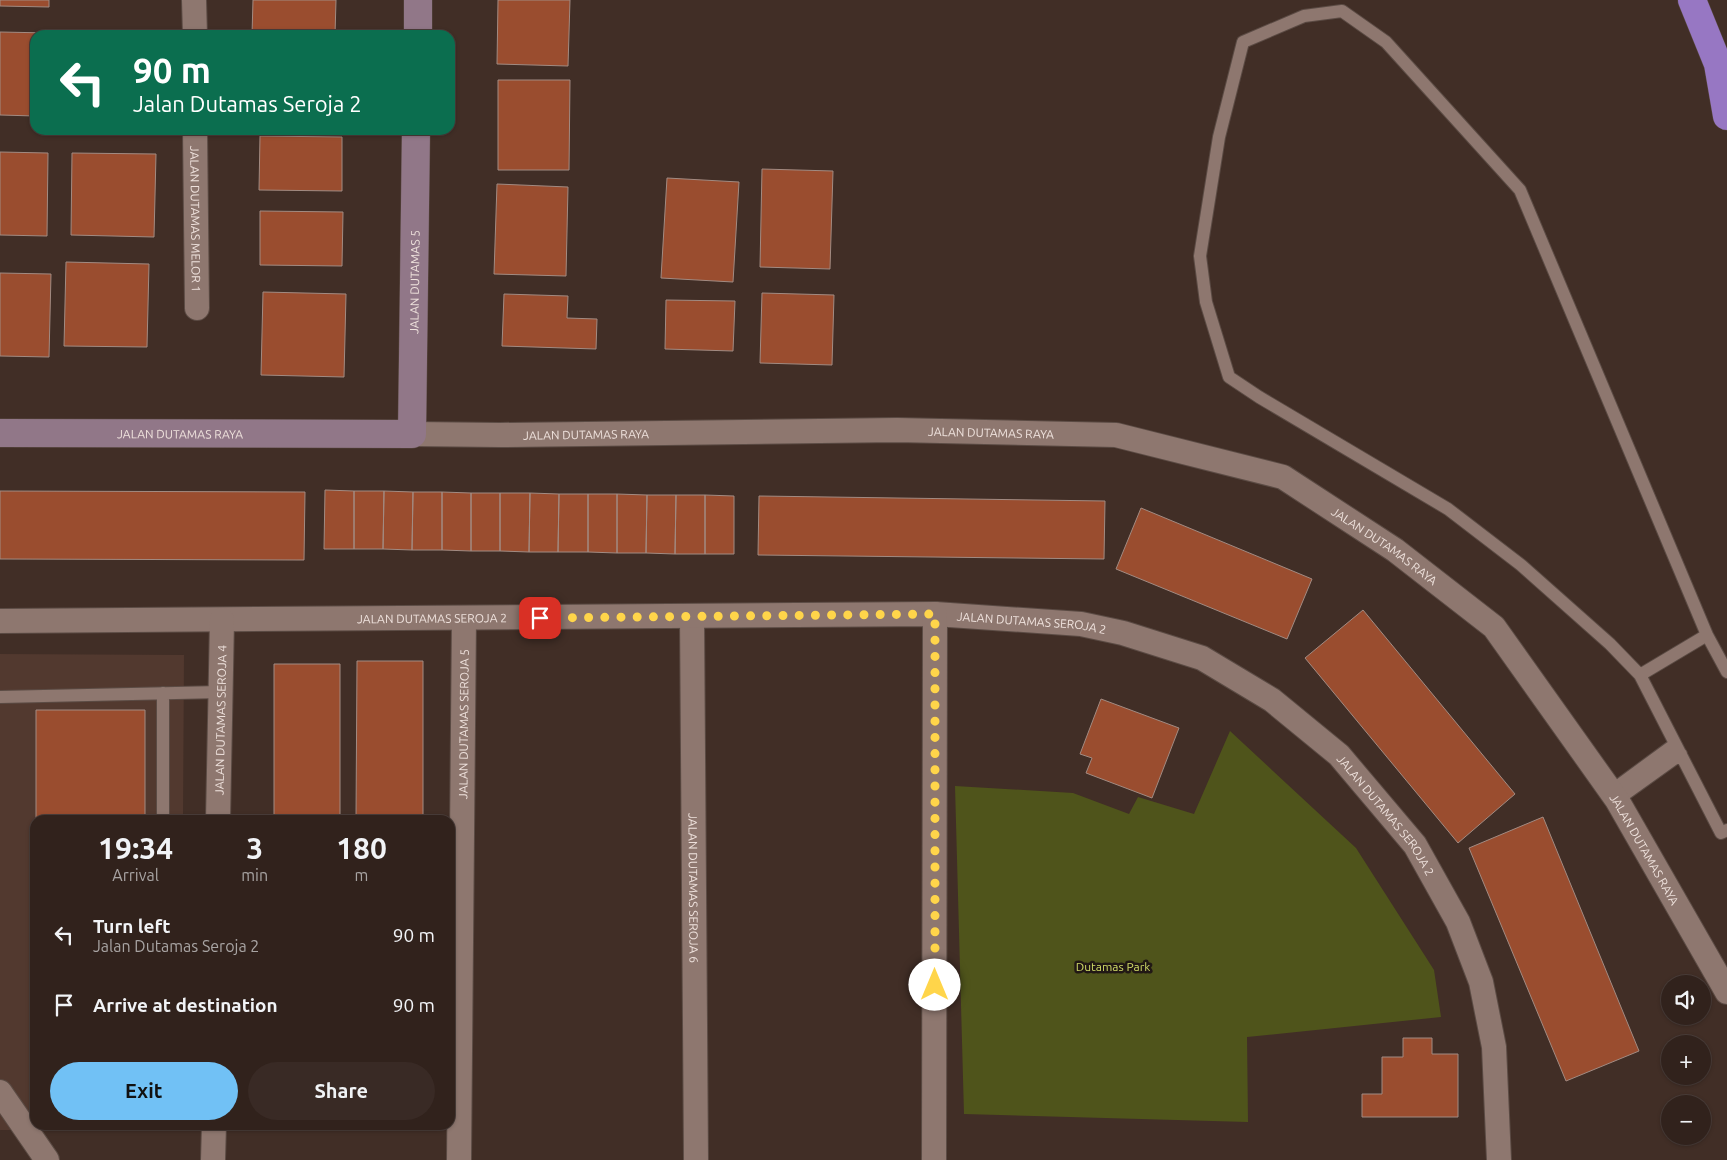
<!DOCTYPE html>
<meta charset="utf-8">
<style>
:root{--surface:#31221c;--page:#392a25;--text:#f1f3f6;--muted:#a8a4a3;--line:#4c3f3b;--accent:#71c1f5}
body{margin:0;font-family:Ubuntu,sans-serif;background:var(--page);color:var(--text);height:100vh;display:flex;flex-direction:column;font-size:19px;white-space:nowrap}
*{box-sizing:border-box;margin:0}
p{font-size:16px;color:var(--muted)}
.icon{flex:none;width:28px;height:28px;fill:none;stroke:currentColor;stroke-width:2;stroke-linecap:round;stroke-linejoin:round}
.map{position:relative;flex:1;overflow:hidden}
.sheet{position:absolute;left:30px;top:815px;width:425px;height:315px;display:flex;flex-direction:column;background:var(--surface);border-radius:15px;box-shadow:0 1px 4px #0004,0 0 0 1px var(--line)}
.sheet>*{flex:none}
.hud{position:absolute;left:30px;top:30px;width:425px;height:105px;border-radius:15px;box-shadow:0 1px 4px #0004,0 0 0 1px var(--line);background:#0b6e4f;color:#fff;overflow:hidden}
.buttons{position:absolute;left:1661px;top:975px;display:grid;gap:10px}
.buttons a{display:grid;place-items:center;width:50px;height:50px;border-radius:50%;background:var(--surface);box-shadow:0 1px 4px #0004,0 0 0 1px var(--line);font-size:25px}
.pin{position:absolute;display:grid;place-items:center;width:42px;height:42px;color:#fff;margin:-21px;border-radius:10px;box-shadow:0 2px 8px #0006}
.me{position:absolute;width:55px;margin:-28px;rotate:0deg;stroke-linejoin:round;filter:drop-shadow(0 0 4px #0008)}
.turn{display:flex;align-items:center;gap:18px;height:105px;padding:0 20px;font-size:22px}
.turn .icon{width:65px;height:65px;stroke-width:2.5}
.turn b{display:block;font-size:35px;line-height:42px}
.eta{display:flex;justify-content:space-evenly;align-items:center;height:85px;text-align:center}
.eta b{font-size:30px;font-weight:700;line-height:35px}
.primary-button{display:flex;gap:10px;margin-top:auto;padding:10px 20px}
.primary-button a{flex:1;height:58px;border-radius:30px;background:var(--accent);color:#111;font-size:20px;font-weight:700;line-height:58px;text-align:center}
.primary-button a+a{background:var(--page);color:var(--text)}
ul{padding:0;list-style:none}
li{display:flex;align-items:center;gap:15px;height:70px;padding:0 20px}
li div{flex:1}
li b{display:block;font-size:19px}
li em{font-style:normal}
.map>svg:first-child{display:block}
.built{fill:#52392f}
.green{fill:#4f541b}
.building{fill:#9a4d2f;stroke:#a28b82}
.lines{fill:none;stroke-linecap:round;stroke-linejoin:round}
.lane-casing{stroke:#5b4b44;stroke-width:14}
.street-casing{stroke:#5b4b44;stroke-width:26}
.secondary-casing{stroke:#5b4b44;stroke-width:29}
.highway-casing{stroke:#5b4b44;stroke-width:29}
.lane{stroke:#8e776f;stroke-width:12}
.street{stroke:#8e776f;stroke-width:24}
.secondary{stroke:#917788;stroke-width:28}
.highway{stroke:#9777c3;stroke-width:28}
.route{stroke:#ffd54a;stroke-width:9;stroke-dasharray:0 16.2}
.labels{text-anchor:middle;dominant-baseline:central;stroke-width:5;stroke-linejoin:round;paint-order:stroke}
.street-label{font-size:12px;fill:#eee1dc;stroke:#211815}
.park-label{font-size:12px;fill:#d2dd68;stroke:#211815}
</style>
<div class="map">
<svg width="1727" height="1160" viewBox="0 0 1727 1160">
<rect width="100%" height="100%" fill="#412e26"/>
<!-- built -->
<path class="built" d="M 0,654 L 184,655 L 183,820 L 35,820 L 35,1125 L 181,1125 L 181,1131 L 0,1130 Z"/>
<!-- green -->
<path class="green" d="M 1230,731 L 1356,848 L 1434,970 L 1441,1017 L 1247,1037 L 1248,1122 L 964,1114 L 955,786 L 1073,793 L 1129,814 L 1138,797 L 1194,814 Z"/>
<!-- building -->
<path class="building" d="M 0,0 L 49,0 L 49,7 L 0,6 Z
M 253,0 L 336,0 L 335,35 L 252,35 Z
M 498,0 L 570,0 L 568,66 L 497,64 Z
M 71,31 L 155,33 L 155,35 L 71,35 Z
M 0,32 L 49,33 L 49,35 L 35,35 L 35,116 L 0,115 Z
M 498,80 L 570,80 L 569,170 L 498,170 Z
M 260,136 L 342,137 L 342,191 L 259,190 Z
M 0,152 L 48,153 L 47,236 L 0,235 Z
M 72,153 L 156,154 L 154,237 L 71,235 Z
M 762,169 L 833,171 L 830,269 L 760,267 Z
M 667,178 L 739,182 L 733,282 L 661,278 Z
M 497,184 L 568,187 L 566,276 L 494,274 Z
M 260,211 L 343,212 L 342,266 L 260,265 Z
M 66,262 L 149,264 L 147,347 L 64,346 Z
M 0,273 L 51,274 L 49,357 L 0,356 Z
M 263,292 L 346,294 L 344,377 L 261,375 Z
M 762,293 L 834,295 L 832,365 L 760,363 Z
M 504,294 L 568,296 L 567,318 L 597,319 L 596,349 L 502,346 Z
M 666,300 L 735,301 L 733,351 L 665,349 Z
M 325,490 L 354,491 L 354,549 L 324,549 Z
M 0,491 L 305,492 L 304,560 L 0,559 Z
M 354,491 L 384,491 L 383,549 L 354,549 Z
M 384,491 L 413,492 L 412,550 L 383,549 Z
M 413,492 L 442,492 L 442,550 L 412,550 Z
M 442,492 L 471,493 L 471,551 L 442,550 Z
M 471,493 L 500,493 L 500,551 L 471,551 Z
M 500,493 L 530,493 L 529,552 L 500,551 Z
M 530,493 L 559,494 L 558,552 L 529,552 Z
M 559,494 L 588,494 L 588,552 L 558,552 Z
M 588,494 L 617,494 L 617,553 L 588,552 Z
M 617,494 L 647,495 L 646,553 L 617,553 Z
M 647,495 L 676,495 L 675,554 L 646,553 Z
M 676,495 L 705,495 L 705,554 L 675,554 Z
M 705,495 L 734,496 L 734,554 L 705,554 Z
M 759,496 L 1105,501 L 1104,559 L 758,555 Z
M 1141,508 L 1312,579 L 1287,639 L 1116,569 Z
M 1363,610 L 1515,794 L 1458,843 L 1305,658 Z
M 357,661 L 423,661 L 423,820 L 356,820 Z
M 274,664 L 340,664 L 340,820 L 274,820 Z
M 1101,699 L 1179,728 L 1152,798 L 1086,773 L 1092,758 L 1080,754 Z
M 36,710 L 145,710 L 145,820 L 36,820 Z
M 1543,817 L 1639,1051 L 1566,1081 L 1469,848 Z
M 1403,1038 L 1432,1038 L 1432,1054 L 1458,1054 L 1458,1117 L 1362,1117 L 1362,1094 L 1382,1094 L 1382,1057 L 1403,1057 Z"/>
<g class="lines">
<defs>
<path id="lane" d="M 1707,635 L 1640,675 L 1721,833 L 1727,830
M 1640,675 L 1610,644 L 1521,565 L 1448,509 L 1259,397 L 1229,377 L 1206,302 L 1200,256 L 1219,137 L 1243,42 L 1304,16 L 1342,11 L 1386,42 L 1520,190 L 1707,635 L 1727,672
M 0,697 L 220,692
M 1611,791 L 1675,744
M 1617,800 L 1681,754
M 163,820 L 163,693"/>
<g id="street">
<path d="M 194,0 L 195,35"/>
<path id="s1" d="M 195,130 L 197,308"/>
<path id="s2" d="M 412,434 L 500,435 L 897,430 L 1116,435 L 1283,477 L 1395,550 L 1494,627 L 1617,800 L 1727,992"/>
<path id="s3" d="M 692,617 L 696,1160"/>
<path id="s4" d="M 0,621 L 935,614 L 1081,624 L 1123,633 L 1202,658 L 1272,700 L 1339,755 L 1415,845 L 1458,922 L 1481,982 L 1494,1047 L 1499,1160"/>
<path id="s5" d="M 218,820 L 222,620"/>
<path d="M 0,1092 L 47,1160"/>
<path d="M 213,1160 L 214,1125"/>
<path id="s6" d="M 459,1160 L 464,618"/>
<path d="M 934,1160 L 935,614"/>
</g>
<g id="secondary">
<path d="M 418,35 L 418,0"/>
<path id="s7" d="M 0,433 L 412,434 L 416,130"/>
</g>
<path id="highway" d="M 1692,0 L 1718,64 L 1727,116"/>
</defs>
<!-- lane casing -->
<use href="#lane" class="lane-casing"/>
<!-- street casing -->
<use href="#street" class="street-casing"/>
<!-- secondary casing -->
<use href="#secondary" class="secondary-casing"/>
<!-- highway casing -->
<use href="#highway" class="highway-casing"/>
<!-- lane -->
<use href="#lane" class="lane"/>
<!-- street -->
<use href="#street" class="street"/>
<!-- secondary -->
<use href="#secondary" class="secondary"/>
<!-- highway -->
<use href="#highway" class="highway"/>
</g>
<g class="lines">
<!-- route -->
<path class="route" d="M 540,618 L 935,614 L 935,985"/>
</g>
<g class="labels">
<!-- street labels -->
<g class="street-label">
<text stroke="none"><textPath href="#s1" startOffset="89">JALAN DUTAMAS MELOR 1</textPath></text>
<text stroke="none"><textPath href="#s7" startOffset="564">JALAN DUTAMAS 5</textPath></text>
<text stroke="none"><textPath href="#s2" startOffset="579">JALAN DUTAMAS RAYA</textPath></text>
<text stroke="none"><textPath href="#s7" startOffset="180">JALAN DUTAMAS RAYA</textPath></text>
<text stroke="none"><textPath href="#s2" startOffset="174">JALAN DUTAMAS RAYA</textPath></text>
<text stroke="none"><textPath href="#s2" startOffset="999">JALAN DUTAMAS RAYA</textPath></text>
<text stroke="none"><textPath href="#s4" startOffset="432">JALAN DUTAMAS SEROJA 2</textPath></text>
<text stroke="none"><textPath href="#s4" startOffset="1032">JALAN DUTAMAS SEROJA 2</textPath></text>
<text stroke="none"><textPath href="#s5" startOffset="100">JALAN DUTAMAS SEROJA 4</textPath></text>
<text stroke="none"><textPath href="#s6" startOffset="436">JALAN DUTAMAS SEROJA 5</textPath></text>
<text stroke="none"><textPath href="#s4" startOffset="1452">JALAN DUTAMAS SEROJA 2</textPath></text>
<text stroke="none"><textPath href="#s2" startOffset="1404">JALAN DUTAMAS RAYA</textPath></text>
<text stroke="none"><textPath href="#s3" startOffset="271">JALAN DUTAMAS SEROJA 6</textPath></text>
</g>
<!-- park labels -->
<g class="park-label">
<text x="1113" y="966">Dutamas Park</text>
</g>
</g>
</svg>
<div class="buttons">
<a><svg class="icon" aria-label="sound" viewBox="0 0 24 24"><path d="M4 9h4l5-4v14l-5-4H4zM17 9q2 3 0 6"/></svg></a>
<a>+</a>
<a>−</a>
</div>
<div class="pin" style="left:540px;top:618px;background:#d93025"><svg class="icon" aria-label="arrive" viewBox="0 0 24 24"><path d="M6 21V4h12l-3 4 3 4H6"/></svg></div>
<svg class="me" style="left:935px;top:985px" viewBox="-20 -20 40 40"><circle r="19" fill="#fff"/><path d="M0-13L10 11 0 6-10 11z" fill="#ffd54a"/></svg>
<div class="hud">
<div class="turn"><svg class="icon" aria-label="left" viewBox="0 0 24 24"><path d="M17 20v-9H6M10 6l-5 5 5 5"/></svg><div><b>90 m</b>Jalan Dutamas Seroja 2</div></div>
</div>
<section class="sheet">
<div class="eta">
<div><b>19:34</b><p>Arrival</p></div>
<div><b>3</b><p>min</p></div>
<div><b>180</b><p>m</p></div>
</div>
<ul>
<li><svg class="icon" aria-label="left" viewBox="0 0 24 24"><path d="M17 20v-9H6M10 6l-5 5 5 5"/></svg><div><b>Turn left</b><p>Jalan Dutamas Seroja 2</p></div><em>90 m</em></li>
<li><svg class="icon" aria-label="arrive" viewBox="0 0 24 24"><path d="M6 21V4h12l-3 4 3 4H6"/></svg><div><b>Arrive at destination</b></div><em>90 m</em></li>
</ul>
<div class="primary-button"><a>Exit</a><a>Share</a></div>
</section>
</div>
